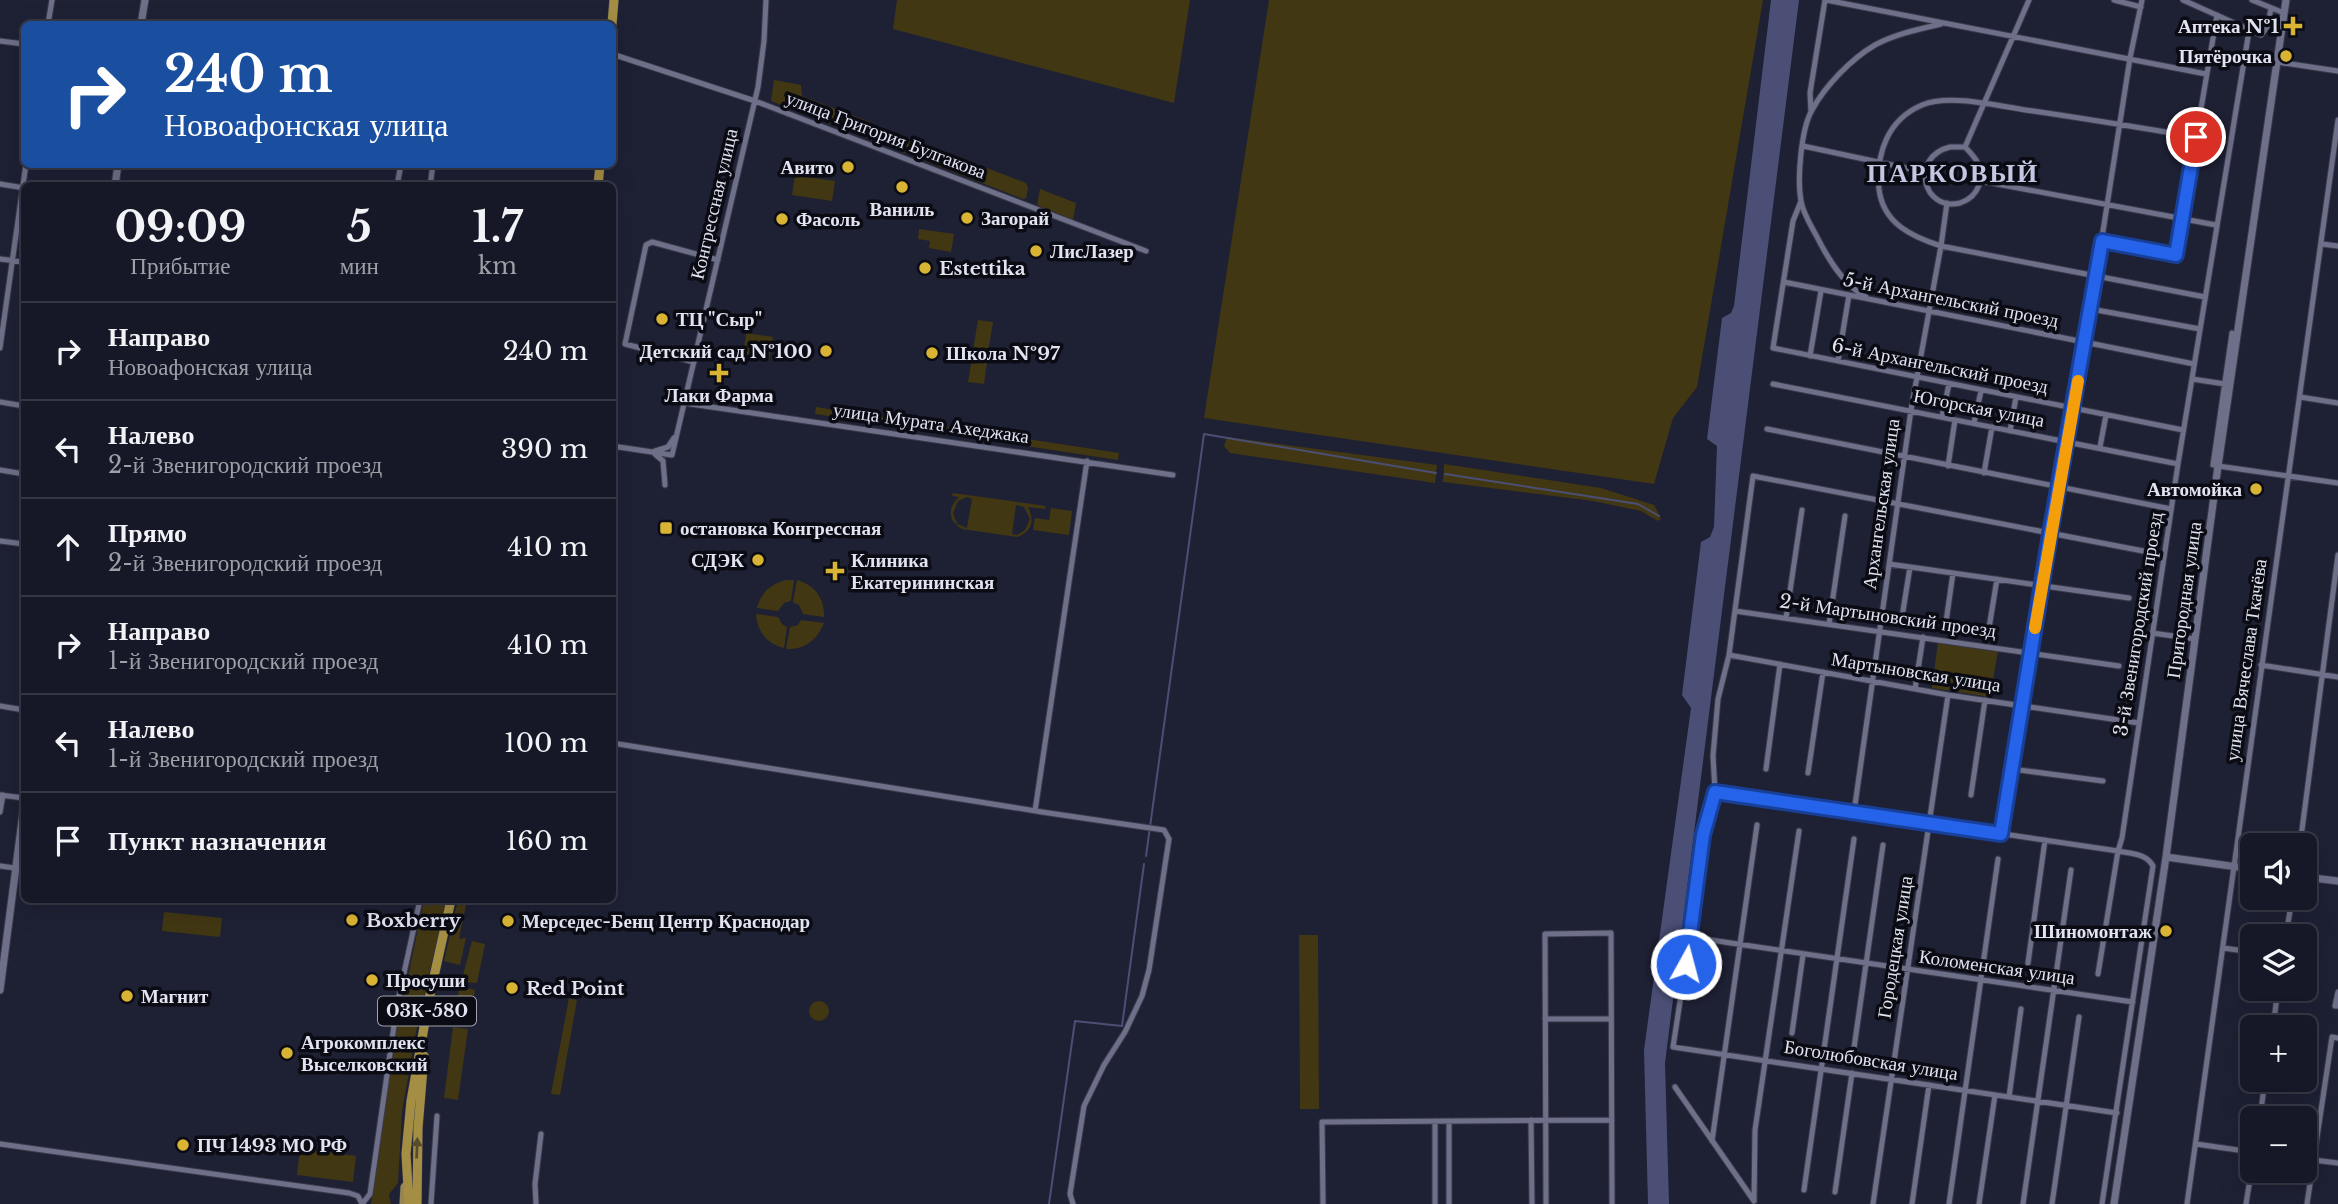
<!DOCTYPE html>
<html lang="ru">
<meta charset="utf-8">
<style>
:root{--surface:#161827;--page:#232533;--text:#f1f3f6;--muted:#9ea0a7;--line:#353744}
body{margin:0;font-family:"Libre Baskerville",serif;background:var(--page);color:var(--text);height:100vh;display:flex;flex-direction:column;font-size:26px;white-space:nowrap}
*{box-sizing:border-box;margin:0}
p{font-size:23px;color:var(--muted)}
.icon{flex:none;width:38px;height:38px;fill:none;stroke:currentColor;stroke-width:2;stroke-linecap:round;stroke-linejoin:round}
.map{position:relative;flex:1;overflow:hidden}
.panel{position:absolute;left:21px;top:182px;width:595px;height:721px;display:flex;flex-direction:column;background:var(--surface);border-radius:10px;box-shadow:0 7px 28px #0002,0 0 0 2px var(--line)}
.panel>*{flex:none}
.guide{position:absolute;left:21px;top:21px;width:595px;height:147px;border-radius:10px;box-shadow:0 7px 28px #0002,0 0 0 2px var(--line);background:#1a4fa0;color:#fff;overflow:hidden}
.tools{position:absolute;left:2240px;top:833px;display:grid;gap:14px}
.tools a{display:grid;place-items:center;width:77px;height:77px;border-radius:10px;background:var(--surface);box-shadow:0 7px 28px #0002,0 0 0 2px var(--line);font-size:35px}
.pin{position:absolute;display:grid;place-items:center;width:60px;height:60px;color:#fff;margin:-30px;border:4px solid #fff;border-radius:50%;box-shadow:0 2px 7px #0007}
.me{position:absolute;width:77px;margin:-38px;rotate:7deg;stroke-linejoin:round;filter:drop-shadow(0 0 5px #0008)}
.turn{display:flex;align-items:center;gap:24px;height:147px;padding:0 28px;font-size:32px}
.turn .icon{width:91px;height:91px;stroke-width:2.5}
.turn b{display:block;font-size:49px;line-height:60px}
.eta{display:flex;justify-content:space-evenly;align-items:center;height:119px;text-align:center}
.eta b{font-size:42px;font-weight:800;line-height:49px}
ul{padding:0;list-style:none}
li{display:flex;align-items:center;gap:21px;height:98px;padding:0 28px;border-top:2px solid var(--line)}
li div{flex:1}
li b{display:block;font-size:26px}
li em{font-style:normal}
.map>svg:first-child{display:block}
.green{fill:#423713;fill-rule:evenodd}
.water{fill:#4b4f76}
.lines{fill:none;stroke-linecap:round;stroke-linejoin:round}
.stream{stroke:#4b4f76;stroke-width:2}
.minor-casing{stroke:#39394a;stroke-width:7}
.tertiary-casing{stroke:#39394a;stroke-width:9}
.primary-casing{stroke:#39394a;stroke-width:10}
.trunk-casing{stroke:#39394a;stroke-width:10}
.minor{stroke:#6d7088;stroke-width:5}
.tertiary{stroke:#6d7088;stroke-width:7}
.primary{stroke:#968655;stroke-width:9}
.trunk{stroke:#a48e44;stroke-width:9}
.oneway{fill:#574c2c}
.route-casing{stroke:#184099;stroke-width:18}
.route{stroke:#2563eb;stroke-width:12}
.slow{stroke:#f59e0b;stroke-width:12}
.poi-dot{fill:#d9b434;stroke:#0a0b13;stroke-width:2.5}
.labels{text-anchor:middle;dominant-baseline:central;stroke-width:7;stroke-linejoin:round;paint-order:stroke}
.shield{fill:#0a0b13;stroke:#a0a2ae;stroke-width:2}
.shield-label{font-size:18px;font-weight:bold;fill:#e1e3f1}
.poi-label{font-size:19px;font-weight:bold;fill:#e1e3f1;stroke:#0a0b13;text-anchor:start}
.street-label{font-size:19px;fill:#e1e3f1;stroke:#0a0b13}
.district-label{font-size:26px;font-weight:bold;letter-spacing:2px;fill:#c3c7e1;stroke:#0a0b13}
</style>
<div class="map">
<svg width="2338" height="1204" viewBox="0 0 2338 1204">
<rect width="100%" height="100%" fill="#1e2034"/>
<!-- green -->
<path class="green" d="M 897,0 L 1190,0 L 1174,103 L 893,29 Z
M 1269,0 L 1763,0 L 1697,387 L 1673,418 L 1654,484 L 1204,418 Z
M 774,80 L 801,85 L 802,96 L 870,122 L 872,126 L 871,136 L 867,138 L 771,101 Z
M 904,136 L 1026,183 L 1028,188 L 1026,198 L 1023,199 L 902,152 Z
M 795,175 L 835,181 L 832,201 L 792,195 Z
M 1040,189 L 1076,203 L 1073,220 L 1037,205 Z
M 919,229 L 954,234 L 951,252 L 929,248 L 930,241 L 918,239 Z
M 978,320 L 993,322 L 988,352 L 973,350 Z
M 746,333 L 773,337 L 769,360 L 743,356 Z
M 973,352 L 988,354 L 984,384 L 968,382 Z
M 816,407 L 1119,453 L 1118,460 L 815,414 Z
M 1227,437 L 1437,465 L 1435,483 L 1230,453 L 1224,446 Z
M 1444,464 L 1601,488 L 1654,505 L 1661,518 L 1658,521 L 1641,511 L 1593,501 L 1443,482 Z
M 953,493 L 1046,506 L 1045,509 L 1028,507 C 1035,520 1032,532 1017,537 L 962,529 C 948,521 947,508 959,497 L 952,496 ZM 967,497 L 972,499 L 967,528 L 957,524 L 953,513 L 958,501 ZM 1016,505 L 1024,507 L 1030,519 L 1025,530 L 1017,535 L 1012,534 Z
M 1051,508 L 1072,511 L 1069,535 L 1033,530 L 1035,518 L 1049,520 Z
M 786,580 L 794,580 L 791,601 L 784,603 L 778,611 L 757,608 C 761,592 771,584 786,580 Z
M 797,580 C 815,585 825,599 824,617 L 803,614 L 799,605 L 793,602 Z
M 756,614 L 778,617 L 782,624 L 787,627 L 784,648 C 767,644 757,631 756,614 Z
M 801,620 L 824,623 C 817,640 805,650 786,649 L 790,627 L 798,625 Z
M 1938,642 L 1998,651 L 1990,697 L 1932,688 Z
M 424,900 L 446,900 L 416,1032 L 402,1112 L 398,1183 L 389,1194 L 391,1204 L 371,1204 L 395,1039 Z
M 460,900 L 467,900 L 459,939 L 466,938 L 460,965 L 444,961 L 456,908 Z
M 164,912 L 222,918 L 220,937 L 162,931 Z
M 1299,935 L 1318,935 L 1319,1109 L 1300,1109 Z
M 472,941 L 485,944 L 477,983 L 464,982 L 462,979 Z
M 463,987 L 475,990 L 471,1014 L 456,1010 L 459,989 Z
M 569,998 L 577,1000 L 560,1095 L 551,1094 Z
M809 1011a10 10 0 1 1 20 0a10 10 0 1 1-20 0Z
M 453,1027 L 468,1029 L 458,1100 L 444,1098 Z
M 300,1148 L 356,1156 L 353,1182 L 297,1175 Z"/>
<!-- water -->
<path class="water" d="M 1771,0 L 1799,0 L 1665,1063 L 1669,1204 L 1648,1204 L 1644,1050 L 1691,708 L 1682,695 L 1701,542 L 1710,537 L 1714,527 L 1717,446 L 1707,439 L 1722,318 L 1731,313 L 1734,306 Z"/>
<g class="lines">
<!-- stream -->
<path class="stream" d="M 1445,474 L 1638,504 L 1659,516
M 1146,856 L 1204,434 L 1436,473
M 1049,1204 L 1075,1021 L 1122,1026 L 1144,864"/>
<defs>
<path id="minor" d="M 1826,0 L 2206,74
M 2114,0 L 2141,7
M 2183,0 L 2261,35 L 2267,27 L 2271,9
M 2252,0 L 2284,13
M 48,24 L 52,0
M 0,41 L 24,44
M 612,54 L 755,101 L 1146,251
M 2277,62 L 2338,71
M 1811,112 L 1810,93 L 1825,0
M 2196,137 C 2142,128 2088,119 2033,111 C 2002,107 1951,93 1922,105 C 1887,120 1876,154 1879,189 C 1883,224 1913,237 1941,246 L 2205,297
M 1803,146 L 1925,172
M 1950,147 L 1965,147 C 1976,158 1985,169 1979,185 C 1976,194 1969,200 1960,203 C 1923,212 1909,157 1950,147 Z
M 1965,147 L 2029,0
M 1981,181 L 2216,225
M 0,184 L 24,188
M 397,186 L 401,164
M 430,186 L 433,164
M 1801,201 L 1793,221 L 1773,348 L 2183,430
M 2102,241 L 2176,255 L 2217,15
M 2322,244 L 2338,246
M 0,259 L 24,262
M 1784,282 L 2194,364
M 1866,297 C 1843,285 1827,257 1816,235 C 1810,224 1803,213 1801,201 C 1797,179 1801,129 1812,110 C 1825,86 1851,59 1875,45 C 1895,34 1920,29 1941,24
M 2091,309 L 2200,329
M 0,348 L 26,164
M 1810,356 L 1821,291
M 1838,361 L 1849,295
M 694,362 L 625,344 L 646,245 L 652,242 L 718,260
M 2192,379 L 2225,384
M 1773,384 L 2178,464
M 2300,397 L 2338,403
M 0,402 L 24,406
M 684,403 L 1173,475
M 1942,417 L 1949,384
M 1974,423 L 1981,391
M 1767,429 L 2171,509
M 2010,431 L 2016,397
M 612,446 L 672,455 L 758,87 L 764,41 L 766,0
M 2100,447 L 2106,415
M 655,451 L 668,447 L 674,438
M 655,454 L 663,461 L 665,485
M 2213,465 L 2232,333
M 1948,466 L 1955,420
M 2218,466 L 2338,483
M 0,470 L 24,474
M 1984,473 L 1992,427
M 2051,534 L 2096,276 L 2130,58 L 2142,0
M 0,541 L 24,544
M 1889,564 L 2129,598
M 1735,611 L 2119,666
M 1903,611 L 1910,567
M 1786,618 L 1802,510
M 1946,622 L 1953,573
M 1829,624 L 1845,516
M 1989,628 L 1997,579
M 2152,633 L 2195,639
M 1729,655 L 1948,695 L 2139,723
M 2261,665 L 2338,677
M 1915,689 L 1923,637
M 0,706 L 24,710
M 612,743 L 1042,812 L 1164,830 L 1169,839 L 1149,970 L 1142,996 L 1125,1032 L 1104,1065 L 1084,1106 L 1070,1194 L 1073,1204
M 1766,769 L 1780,664
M 2012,769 L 2103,781
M 1808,773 L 1823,672
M 1715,791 L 2118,851 C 2131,854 2146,853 2153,866 L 2102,1204
M 0,795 L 24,798
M 1971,795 L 1985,700
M 1035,811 L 1087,461
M 0,812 L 3,795
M 1854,812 L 1911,410 L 1941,246 L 1947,203
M 2002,834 L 2050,534
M 2300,845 L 2338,555
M 0,866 L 15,868
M 2286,936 L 2292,898
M 1690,937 L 2133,1002
M 2223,948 L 2252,952
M 2028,963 L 2045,840
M 2098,974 L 2118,851 L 2122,838 L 2178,464 L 2249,31
M 2338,992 L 2335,1006 L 2338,1006
M 1545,1019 L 1611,1019
M 2273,1027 L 2278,989
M 1792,1033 L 1803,955
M 1853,1055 L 1883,845
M 1675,1087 L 1754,1201
M 2009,1097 L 2021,1009
M 2117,1113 L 1673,1047 L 1690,937 L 1703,835 L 1715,791 L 1713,756 L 1718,699 L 1729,655 L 1753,476 L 2164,555
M 2260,1118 L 2265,1080
M 1531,1120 L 1532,1204
M 1449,1121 L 1449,1204
M 1712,1141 L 1757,825
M 0,1144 L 349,1193 L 358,1196 L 362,1204
M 2196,1144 L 2252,1152
M 2305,1159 L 2338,1163
M 1804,1190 L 1854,839
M 1835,1192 L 1852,1073
M 1754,1201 L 1755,1130 L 1799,831
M 362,1204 L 370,1194 L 397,1005 L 420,900
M 431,1204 L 437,1116
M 536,1204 L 535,1184 L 541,1134
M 1323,1204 L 1322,1122 L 1612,1120
M 1435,1204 L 1435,1121
M 1546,1204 L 1545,934 L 1611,933 L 1612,1203
M 1873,1204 L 1948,695
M 1912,1204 L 1929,1085
M 1949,1204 L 1998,859
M 1979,1204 L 1995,1095
M 2023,1204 L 2071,870
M 2052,1204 L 2079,1017
M 2187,1204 L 2338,120
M 2246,1204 L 2252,1167
M 2307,1204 L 2332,1037 L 2338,1038"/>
<path id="tertiary" d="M 141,24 L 145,0
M 115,186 L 118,164
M 2166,857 L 2252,869
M 2305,877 L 2338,881
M 0,990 L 24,805
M 2114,1204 L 2166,857 L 2218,466 L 2286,0"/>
<path id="primary" d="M 404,1204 L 405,1187"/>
<path id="trunk" d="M 612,24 L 614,0
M 598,186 L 600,164
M 409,1204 L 406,1154 L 411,1101 L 429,999 L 451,900
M 417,1204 L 418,1128 L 424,1056"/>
</defs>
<!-- minor casing -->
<use href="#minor" class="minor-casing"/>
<!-- tertiary casing -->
<use href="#tertiary" class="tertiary-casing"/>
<!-- primary casing -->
<use href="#primary" class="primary-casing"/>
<!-- trunk casing -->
<use href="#trunk" class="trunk-casing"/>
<!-- minor -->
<use href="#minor" class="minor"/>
<!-- tertiary -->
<use href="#tertiary" class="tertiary"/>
<!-- primary -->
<use href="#primary" class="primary"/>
<!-- trunk -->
<use href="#trunk" class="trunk"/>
</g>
<!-- one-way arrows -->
<defs><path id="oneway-solid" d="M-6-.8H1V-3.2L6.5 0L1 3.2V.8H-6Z" transform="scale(1.75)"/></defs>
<use class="oneway" href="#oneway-solid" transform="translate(417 1148) rotate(-88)"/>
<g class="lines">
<defs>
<path id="route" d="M 1686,964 L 1703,835 L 1715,792 L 2001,834 L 2050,534 L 2102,241 L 2176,255 L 2196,137"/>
</defs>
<!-- route casing -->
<use href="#route" class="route-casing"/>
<!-- route -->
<use href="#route" class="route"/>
<!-- slow -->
<path class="slow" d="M 2035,628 L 2078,381"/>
</g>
<!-- markers -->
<g class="poi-dot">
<path d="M2289.5 15.5h7v7h7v7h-7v7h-7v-7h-7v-7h7z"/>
<circle cx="2286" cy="56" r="7"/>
<circle cx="848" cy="167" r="7"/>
<circle cx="902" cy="187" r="7"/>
<circle cx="967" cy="218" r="7"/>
<circle cx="782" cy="219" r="7"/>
<circle cx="1036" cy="251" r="7"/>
<circle cx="925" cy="268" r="7"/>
<circle cx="662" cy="319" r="7"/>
<circle cx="826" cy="351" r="7"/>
<circle cx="932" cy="353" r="7"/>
<path d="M715.5 362.5h7v7h7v7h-7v7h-7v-7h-7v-7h7z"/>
<circle cx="2256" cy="489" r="7"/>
<rect x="659" y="521" width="14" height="14" rx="3.5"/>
<circle cx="758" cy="560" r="7"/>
<path d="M831.5 560.5h7v7h7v7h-7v7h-7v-7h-7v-7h7z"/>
<circle cx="352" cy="920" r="7"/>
<circle cx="508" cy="921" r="7"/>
<circle cx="2166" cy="931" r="7"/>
<circle cx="372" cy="980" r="7"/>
<circle cx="512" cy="988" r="7"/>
<circle cx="127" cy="996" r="7"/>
<circle cx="287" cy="1053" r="7"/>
<circle cx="183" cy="1145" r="7"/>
</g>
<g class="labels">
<!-- shield labels -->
<rect class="shield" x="378" y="996.5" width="98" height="29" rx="5"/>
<g class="shield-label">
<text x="427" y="1011">03К-580</text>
</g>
<!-- poi labels -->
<g class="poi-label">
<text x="2279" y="26" text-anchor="end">Аптека №1</text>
<text x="2272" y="56" text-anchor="end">Пятёрочка</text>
<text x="834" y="167" text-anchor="end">Авито</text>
<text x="902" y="209" text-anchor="middle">Ваниль</text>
<text x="981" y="218">Загорай</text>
<text x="796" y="219">Фасоль</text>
<text x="1050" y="251">ЛисЛазер</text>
<text x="939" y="268">Estettika</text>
<text x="676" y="319">ТЦ "Сыр"</text>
<text x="812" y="351" text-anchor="end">Детский сад №100</text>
<text x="946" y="353">Школа №97</text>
<text x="719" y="395" text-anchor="middle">Лаки Фарма</text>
<text x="2242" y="489" text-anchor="end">Автомойка</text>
<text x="680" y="528">остановка Конгрессная</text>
<text x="744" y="560" text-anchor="end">СДЭК</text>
<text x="851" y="560">Клиника<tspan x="851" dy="22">Екатерининская</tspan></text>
<text x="366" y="920">Boxberry</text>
<text x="522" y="921">Мерседес-Бенц Центр Краснодар</text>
<text x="2152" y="931" text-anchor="end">Шиномонтаж</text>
<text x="386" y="980">Просуши</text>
<text x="526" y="988">Red Point</text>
<text x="141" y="996">Магнит</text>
<text x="301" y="1042">Агрокомплекс<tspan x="301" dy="22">Выселковский</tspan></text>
<text x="197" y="1145">ПЧ 1493 МО РФ</text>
</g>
<!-- street labels -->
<g class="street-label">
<text transform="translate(886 135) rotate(21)">улица Григория Булгакова</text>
<text transform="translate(714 204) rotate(-77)">Конгрессная улица</text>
<text transform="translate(1951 300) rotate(11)">5-й Архангельский проезд</text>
<text transform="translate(1940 366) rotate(11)">6-й Архангельский проезд</text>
<text transform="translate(1979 408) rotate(11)">Югорская улица</text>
<text transform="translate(931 423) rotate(8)">улица Мурата Ахеджака</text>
<text transform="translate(1881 504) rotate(-82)">Архангельская улица</text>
<text transform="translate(2184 600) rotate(-82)">Пригородная улица</text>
<text transform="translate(1888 616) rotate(8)">2-й Мартыновский проезд</text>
<text transform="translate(2138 624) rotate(-81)">3-й Звенигородский проезд</text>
<text transform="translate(2246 660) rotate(-82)">улица Вячеслава Ткачёва</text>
<text transform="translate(1916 672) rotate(9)">Мартыновская улица</text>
<text transform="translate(1895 947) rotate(-81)">Городецкая улица</text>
<text transform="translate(1997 967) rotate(8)">Коломенская улица</text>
<text transform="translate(1871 1060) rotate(9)">Боголюбовская улица</text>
</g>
<!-- district labels -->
<g class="district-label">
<text x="1953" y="173">ПАРКОВЫЙ</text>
</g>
</g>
</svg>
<div class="tools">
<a><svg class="icon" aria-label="sound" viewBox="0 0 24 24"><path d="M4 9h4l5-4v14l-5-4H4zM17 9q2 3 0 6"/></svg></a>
<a><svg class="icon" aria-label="layers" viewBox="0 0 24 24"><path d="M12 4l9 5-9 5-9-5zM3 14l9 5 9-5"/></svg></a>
<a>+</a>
<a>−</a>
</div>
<div class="pin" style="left:2196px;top:137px;background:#d93025"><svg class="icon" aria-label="arrive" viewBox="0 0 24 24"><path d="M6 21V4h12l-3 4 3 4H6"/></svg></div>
<svg class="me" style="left:1686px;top:964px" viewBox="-20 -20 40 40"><circle r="17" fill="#2563eb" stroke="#fff" stroke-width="3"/><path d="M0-11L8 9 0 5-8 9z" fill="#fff"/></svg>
<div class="guide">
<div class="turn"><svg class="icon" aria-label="right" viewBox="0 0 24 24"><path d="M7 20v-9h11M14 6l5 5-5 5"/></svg><div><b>240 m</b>Новоафонская улица</div></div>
</div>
<section class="panel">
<div class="eta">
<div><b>09:09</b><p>Прибытие</p></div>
<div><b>5</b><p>мин</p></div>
<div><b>1.7</b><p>km</p></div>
</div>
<ul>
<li><svg class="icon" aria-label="right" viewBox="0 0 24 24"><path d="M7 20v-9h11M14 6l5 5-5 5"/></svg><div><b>Направо</b><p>Новоафонская улица</p></div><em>240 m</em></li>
<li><svg class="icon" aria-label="left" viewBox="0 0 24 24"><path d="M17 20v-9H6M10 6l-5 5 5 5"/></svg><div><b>Налево</b><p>2-й Звенигородский проезд</p></div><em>390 m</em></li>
<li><svg class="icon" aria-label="ahead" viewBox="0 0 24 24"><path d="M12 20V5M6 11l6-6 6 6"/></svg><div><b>Прямо</b><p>2-й Звенигородский проезд</p></div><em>410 m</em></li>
<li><svg class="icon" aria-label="right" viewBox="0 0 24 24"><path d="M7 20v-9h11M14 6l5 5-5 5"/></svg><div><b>Направо</b><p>1-й Звенигородский проезд</p></div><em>410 m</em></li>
<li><svg class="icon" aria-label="left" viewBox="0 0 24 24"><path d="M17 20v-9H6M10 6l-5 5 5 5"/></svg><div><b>Налево</b><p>1-й Звенигородский проезд</p></div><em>100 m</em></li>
<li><svg class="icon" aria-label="arrive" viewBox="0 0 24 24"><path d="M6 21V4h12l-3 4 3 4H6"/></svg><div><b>Пункт назначения</b></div><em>160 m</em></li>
</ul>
</section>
</div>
